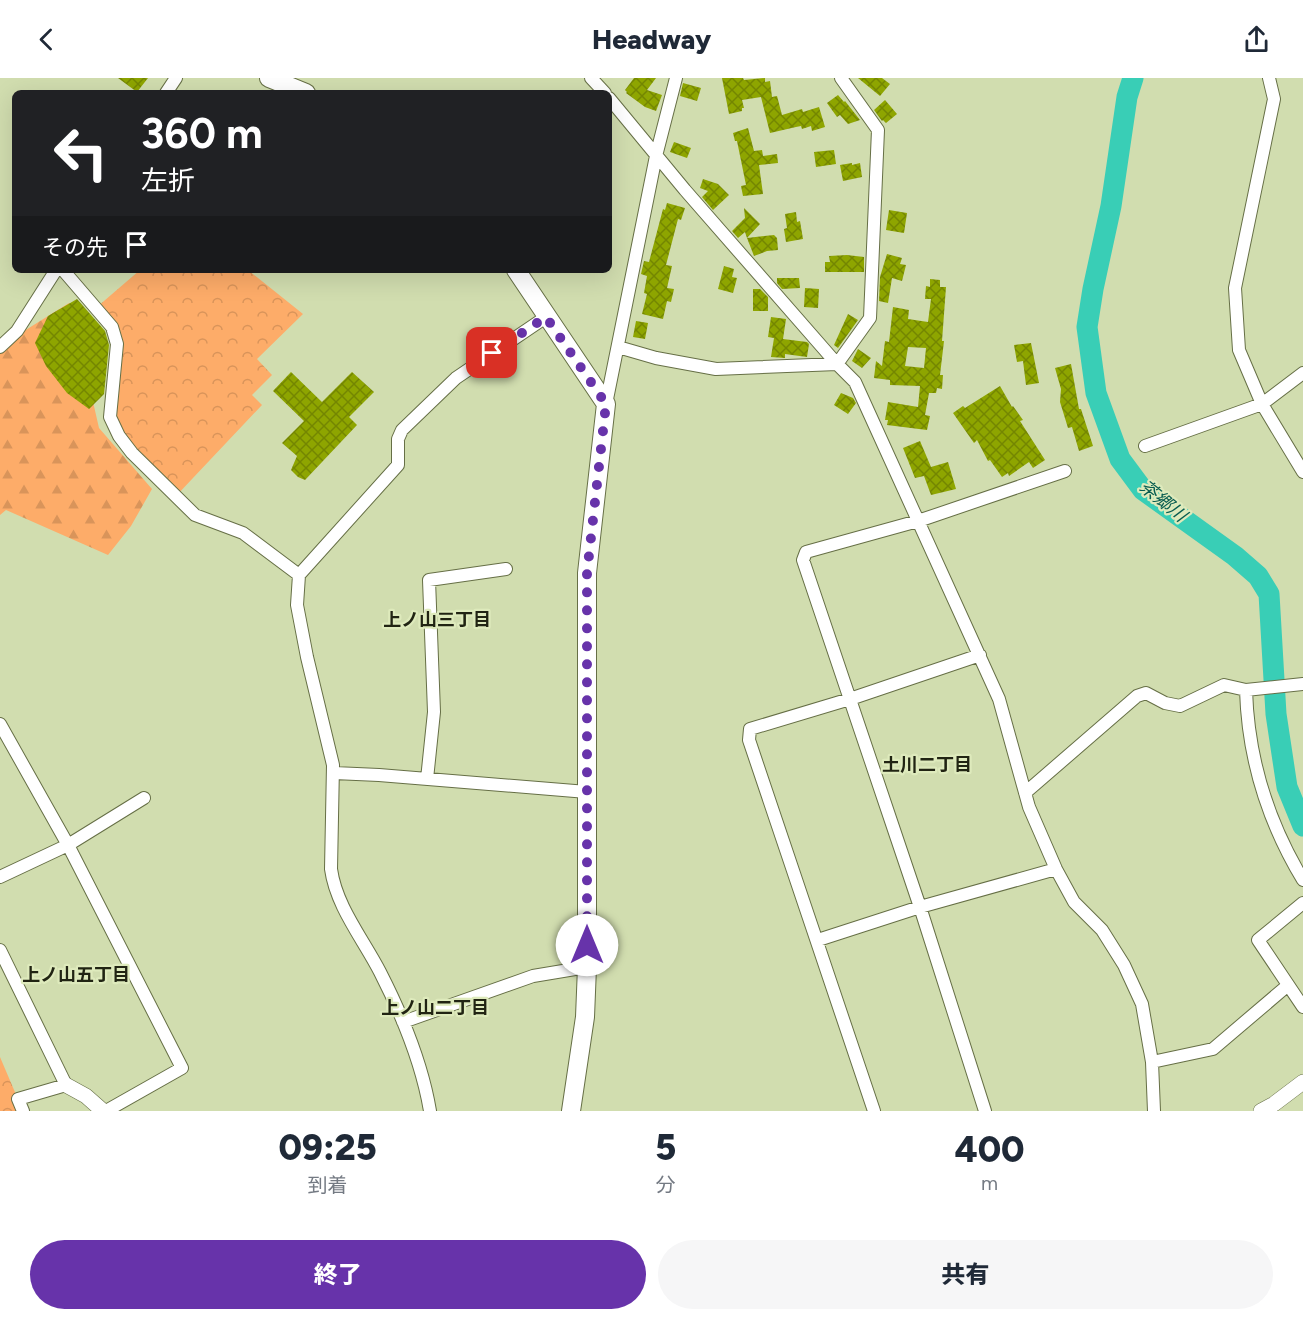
<!DOCTYPE html>
<html lang="ja">
<meta charset="utf-8">
<style>
:root{--surface:#fff;--page:#f6f6f7;--text:#1f2937;--muted:#747a83;--accent:#6733aa}
body{margin:0;font-family:Figtree,"Noto Sans JP",sans-serif;background:var(--page);color:var(--text);height:100vh;display:flex;flex-direction:column;font-size:22px;white-space:nowrap}
*{box-sizing:border-box;margin:0}
p{font-size:20px;color:var(--muted)}
.icon{flex:none;width:33px;height:33px;fill:none;stroke:currentColor;stroke-width:2;stroke-linecap:round;stroke-linejoin:round}
.map{position:relative;height:1033px;overflow:hidden}
.drawer{display:flex;flex-direction:column;background:var(--surface);flex:1}
.drawer>*{flex:none}
.hud{position:absolute;left:12px;top:12px;width:600px;height:183px;border-radius:9px;box-shadow:0 6px 24px #0002;background:#202124;color:#fff;overflow:hidden}
.pin{position:absolute;display:grid;place-items:center;width:51px;height:51px;color:#fff;margin:-26px;border-radius:12px;box-shadow:0 3px 9px #0006}
.me{position:absolute;width:66px;margin:-33px;rotate:0deg;stroke-linejoin:round;filter:drop-shadow(0 0 4px #0008)}
.turn{display:flex;align-items:center;gap:21px;height:126px;padding:0 30px;font-size:27px}
.turn .icon{width:78px;height:78px;stroke-width:2.5}
.turn b{display:block;font-size:42px;line-height:51px}
.then{display:flex;align-items:center;height:57px;padding:0 30px;background:#0003;gap:12px;font-size:22px}
.eta{display:flex;justify-content:space-evenly;align-items:center;height:102px;text-align:center}
.eta b{font-size:36px;font-weight:800;line-height:42px}
.action{display:flex;gap:12px;margin-top:auto;padding:12px 30px}
.action a{flex:1;height:69px;border-radius:36px;background:var(--accent);color:#fff;font-size:24px;font-weight:800;line-height:69px;text-align:center}
.action a+a{background:var(--page);color:var(--text)}
header{display:flex;justify-content:space-between;align-items:center;height:78px;padding:0 30px;background:var(--surface);font-size:27px;font-weight:800}
.map>svg:first-child{display:block}
.forest{fill:url(#forest-firs)}
.park{fill:url(#park-crowns)}
.lines{fill:none;stroke-linecap:round;stroke-linejoin:round}
.river{stroke:#39ceb6;stroke-width:21}
.building{fill:url(#building-cross-hatch);fill-rule:evenodd}
.minor-casing{stroke:#666f46;stroke-width:14}
.tertiary-casing{stroke:#666f46;stroke-width:16}
.primary-casing{stroke:#666f46;stroke-width:20}
.minor{stroke:#fff;stroke-width:12}
.tertiary{stroke:#fff;stroke-width:15}
.primary{stroke:#fff;stroke-width:18}
.route{stroke:#6733aa;stroke-width:10;stroke-dasharray:0 18}
.labels{text-anchor:middle;dominant-baseline:central;stroke-width:4.5;stroke-linejoin:round;paint-order:stroke}
.water-label{font-size:18px;font-style:italic;fill:#085d50;stroke:#deeabc}
.neighbourhood-label{font-size:18px;font-weight:bold;fill:#212413;stroke:#deeabc}
</style>
<header><svg class="icon" aria-label="back" viewBox="0 0 24 24"><path d="M15 5l-7 7 7 7"/></svg>Headway<svg class="icon" aria-label="share" viewBox="0 0 24 24"><path d="M12 15V3M7 8l5-5 5 5M5 13v7h14v-7"/></svg></header>
<div class="map">
<svg width="1303" height="1033" viewBox="0 0 1303 1033">
<defs>
<pattern id="forest-firs" width="22" height="20" patternUnits="userSpaceOnUse" patternTransform="scale(1.5)"><rect width="22" height="20" fill="#fdac69"/><path d="M5 1l3.5 6h-7zM16 11l3.5 6h-7z" fill="#d9945a"/></pattern>
<pattern id="park-crowns" width="20" height="18" patternUnits="userSpaceOnUse" patternTransform="scale(1.5)"><rect width="20" height="18" fill="#fdac69"/><path d="M2 6a3 3 0 1 1 6 0M12 15a3 3 0 1 1 6 0" fill="none" stroke="#d9945a"/></pattern>
<pattern id="building-cross-hatch" width="8" height="8" patternUnits="userSpaceOnUse" patternTransform="scale(1.5)"><rect width="8" height="8" fill="#8ea500"/><path d="M0 0l8 8M0 8l8-8" fill="none" stroke="#748601"/></pattern>
</defs>
<rect width="100%" height="100%" fill="#d1ddaf"/>
<!-- forest -->
<path class="forest" d="M 69,225 L 91,253 L 91,315 L 99,350 L 152,411 L 131,448 L 108,477 L 6,432 L 0,437 L 0,273 L 16,258 Z"/>
<!-- park -->
<path class="park" d="M 140,192 L 248,192 L 303,236 L 257,281 L 272,297 L 252,317 L 262,327 L 176,418 L 115,351 L 112,249 L 97,229 Z
M 0,979 L 23,1033 L 0,1033 Z"/>
<g class="lines">
<!-- river -->
<path class="river" d="M 1133,0 L 1127,19 L 1111,128 L 1093,211 L 1087,249 L 1096,315 L 1120,381 L 1143,412 L 1235,478 L 1258,498 L 1269,516 L 1276,636 L 1287,709 L 1303,748"/>
</g>
<!-- building -->
<path class="building" d="M 118,0 L 148,0 L 137,14 Z
M 634,0 L 656,0 L 647,12 L 662,17 L 656,33 L 645,29 L 626,15 L 627,14 L 625,12 Z
M 722,0 L 743,0 L 744,2 L 765,0 L 765,4 L 770,3 L 772,19 L 777,18 L 782,37 L 802,31 L 803,34 L 819,29 L 825,49 L 812,53 L 811,48 L 802,51 L 801,48 L 796,49 L 770,55 L 761,19 L 742,22 L 744,30 L 742,30 L 742,33 L 729,36 Z
M 858,0 L 882,0 L 890,6 L 880,18 Z
M 683,5 L 701,10 L 697,23 L 680,18 Z
M 838,17 L 844,24 L 845,23 L 860,42 L 848,46 L 840,37 L 837,39 L 827,25 Z
M 885,22 L 897,36 L 886,45 L 883,42 L 882,43 L 874,32 Z
M 748,50 L 754,73 L 762,72 L 763,78 L 777,76 L 778,85 L 759,87 L 763,116 L 743,118 L 741,108 L 746,107 L 737,63 L 735,63 L 733,55 Z
M 674,64 L 691,70 L 687,80 L 670,74 Z
M 834,72 L 836,86 L 816,89 L 814,74 Z
M 852,85 L 852,87 L 860,85 L 862,99 L 843,103 L 840,87 Z
M 703,101 L 718,106 L 729,117 L 713,132 L 702,119 L 708,113 L 700,110 Z
M 667,125 L 685,130 L 681,142 L 678,141 L 666,187 L 672,188 L 667,210 L 674,211 L 671,224 L 667,223 L 663,241 L 642,236 L 647,216 L 644,215 L 647,198 L 641,196 L 644,183 L 649,184 L 663,131 L 665,132 Z
M 744,130 L 760,146 L 747,160 L 745,154 L 738,160 L 732,153 L 745,140 Z
M 889,132 L 907,135 L 904,155 L 886,152 Z
M 796,134 L 797,144 L 800,143 L 803,161 L 786,164 L 784,151 L 787,150 L 785,136 Z
M 774,157 L 777,160 L 778,172 L 767,173 L 754,178 L 747,160 Z
M 887,176 L 902,180 L 900,186 L 906,187 L 902,203 L 892,200 L 888,225 L 879,223 L 880,199 Z
M 847,177 L 864,179 L 864,194 L 825,194 L 825,184 L 830,184 L 829,178 Z
M 724,188 L 734,191 L 732,199 L 737,200 L 733,215 L 718,211 Z
M 777,200 L 799,200 L 800,210 L 782,211 L 777,205 Z
M 930,201 L 940,202 L 940,209 L 946,209 L 942,263 L 944,263 L 940,297 L 943,297 L 942,311 L 937,310 L 936,315 L 929,315 L 925,337 L 930,338 L 927,352 L 887,347 L 888,342 L 885,342 L 888,324 L 918,329 L 920,308 L 890,307 L 890,302 L 874,300 L 876,283 L 882,288 L 885,263 L 889,264 L 893,229 L 909,232 L 908,241 L 928,244 L 931,221 L 925,221 L 926,208 L 930,209 ZM 908,269 L 926,270 L 924,290 L 905,288 Z
M 805,210 L 819,211 L 818,230 L 804,229 Z
M 753,211 L 760,211 L 768,219 L 768,233 L 753,233 Z
M 77,221 L 105,253 L 109,267 L 104,316 L 89,331 L 67,315 L 46,288 L 35,265 L 48,238 Z
M 848,236 L 858,242 L 838,270 L 834,267 Z
M 771,239 L 786,241 L 783,261 L 807,264 L 809,266 L 807,279 L 785,276 L 785,280 L 771,279 L 774,260 L 768,259 Z
M 636,243 L 648,245 L 645,261 L 633,259 Z
M 1031,265 L 1039,305 L 1026,307 L 1023,283 L 1017,284 L 1014,267 Z
M 858,271 L 871,280 L 862,290 L 852,283 Z
M 1071,286 L 1079,331 L 1081,331 L 1093,368 L 1079,373 L 1072,349 L 1068,350 L 1060,324 L 1061,311 L 1055,290 Z
M 291,294 L 322,324 L 352,294 L 374,314 L 349,339 L 357,347 L 305,402 L 298,399 L 291,392 L 297,378 L 282,365 L 304,343 L 273,313 Z
M 1000,308 L 1012,329 L 1013,328 L 1023,342 L 1020,343 L 1045,382 L 1033,390 L 1029,384 L 1009,398 L 1008,395 L 1002,399 L 990,382 L 988,383 L 977,362 L 974,365 L 953,335 L 963,328 L 965,330 Z
M 841,315 L 853,320 L 856,325 L 848,336 L 834,327 Z
M 920,363 L 931,389 L 948,384 L 956,411 L 931,417 L 924,398 L 915,400 L 903,370 Z"/>
<g class="lines">
<defs>
<path id="minor" d="M 591,0 L 605,15
M 1269,0 L 1274,21 L 1235,210 L 1239,272 L 1262,326 L 1303,394
M 166,15 L 176,0
M 609,20 L 685,112 L 837,286 L 855,304 L 999,621 L 1029,729 L 1056,791 L 1074,824 L 1102,852 L 1124,887 L 1142,926 L 1152,984 L 1154,1033
M 63,192 L 112,249 L 117,266 L 110,339 L 119,358 L 132,375 L 195,437 L 243,455 L 299,497
M 0,269 L 17,253 L 56,192
M 618,269 L 656,280 L 716,291 L 837,286
M 837,286 L 870,240 L 878,52 L 841,0
M 606,326 L 656,78 L 676,0
M 1145,368 L 1262,326 L 1303,295
M 1246,612 C 1248,679 1268,744 1303,802
M 0,646 L 68,767 L 182,990 L 106,1033
M 334,695 L 379,697 L 587,714
M 427,701 L 434,634 L 429,502 L 506,491
M 1025,715 L 1137,618 L 1146,615 L 1165,625 L 1180,628 L 1224,607 L 1246,612 L 1303,606
M 0,799 L 68,767 L 144,720
M 1303,825 L 1258,862 L 1303,929
M 818,862 L 920,829 L 1056,791
M 0,872 L 66,1007 L 18,1021 L 23,1033
M 403,944 L 533,898 L 587,889
M 1152,984 L 1213,971 L 1287,908
M 430,1033 C 422,985 402,937 380,894 C 363,861 336,828 331,791 L 333,687 L 307,579 L 297,527 L 299,497 L 398,387 L 398,361 L 402,352 L 456,300 L 546,239
M 874,1033 C 833,909 790,786 749,662 L 750,651 L 850,621 L 980,577
M 985,1033 L 920,829 L 803,482 L 806,474 L 918,443 L 1065,393"/>
<path id="tertiary" d="M 66,1007 L 86,1018 L 103,1033
M 1261,1033 L 1274,1026 L 1303,1004"/>
<path id="primary" d="M 269,0 L 306,15
M 516,192 L 606,326 L 587,495 L 587,889 L 585,939 L 571,1033"/>
</defs>
<!-- minor casing -->
<use href="#minor" class="minor-casing"/>
<!-- tertiary casing -->
<use href="#tertiary" class="tertiary-casing"/>
<!-- primary casing -->
<use href="#primary" class="primary-casing"/>
<!-- minor -->
<use href="#minor" class="minor"/>
<!-- tertiary -->
<use href="#tertiary" class="tertiary"/>
<!-- primary -->
<use href="#primary" class="primary"/>
</g>
<g class="lines">
<!-- route -->
<path class="route" d="M 492,275 L 546,239 L 606,326 L 587,495 L 587,867"/>
</g>
<g class="labels">
<!-- water labels -->
<g class="water-label">
<text transform="translate(1163 423) rotate(39)">茶郷川</text>
</g>
<!-- neighbourhood labels -->
<g class="neighbourhood-label">
<text x="437" y="542">上ノ山三丁目</text>
<text x="927" y="687">土川二丁目</text>
<text x="76" y="897">上ノ山五丁目</text>
<text x="435" y="930">上ノ山二丁目</text>
</g>
</g>
</svg>
<div class="pin" style="left:492px;top:275px;background:#d93025"><svg class="icon" aria-label="arrive" viewBox="0 0 24 24"><path d="M6 21V4h12l-3 4 3 4H6"/></svg></div>
<svg class="me" style="left:587px;top:867px" viewBox="-20 -20 40 40"><circle r="19" fill="#fff"/><path d="M0-13L10 11 0 6-10 11z" fill="#6733aa"/></svg>
<div class="hud">
<div class="turn"><svg class="icon" aria-label="left" viewBox="0 0 24 24"><path d="M17 20v-9H6M10 6l-5 5 5 5"/></svg><div><b>360 m</b>左折</div></div>
<div class="then">その先<svg class="icon" aria-label="arrive" viewBox="0 0 24 24"><path d="M6 21V4h12l-3 4 3 4H6"/></svg></div>
</div>
</div>
<section class="drawer">
<div class="eta">
<div><b>09:25</b><p>到着</p></div>
<div><b>5</b><p>分</p></div>
<div><b>400</b><p>m</p></div>
</div>
<div class="action"><a>終了</a><a>共有</a></div>
</section>
